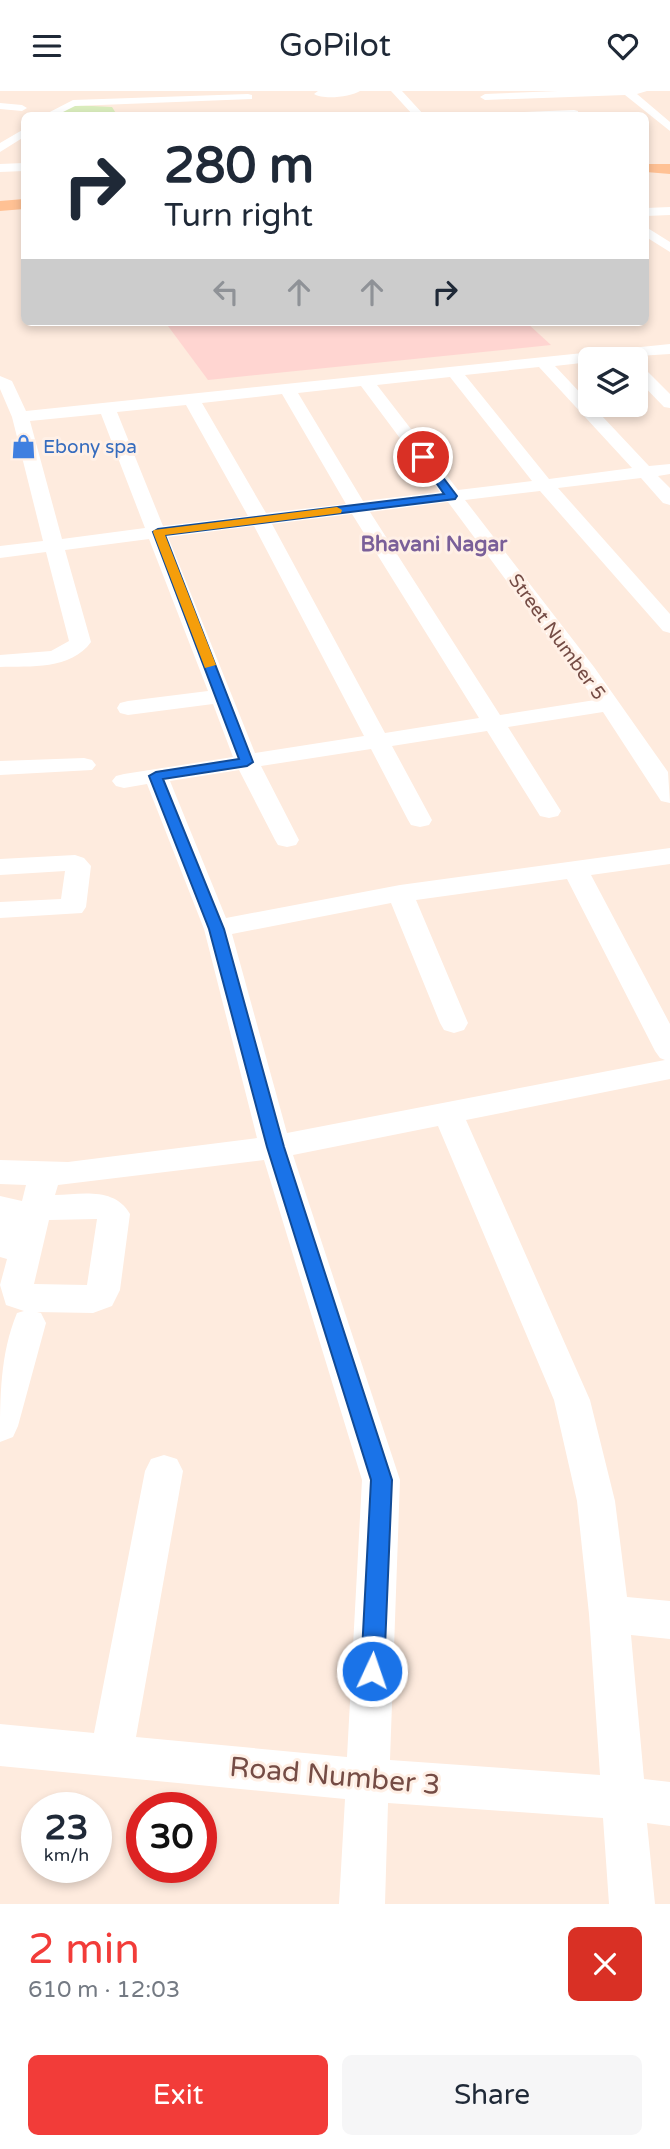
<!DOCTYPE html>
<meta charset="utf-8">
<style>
:root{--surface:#fff;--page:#f6f6f7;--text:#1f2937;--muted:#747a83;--accent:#f23c39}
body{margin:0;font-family:"Varela Round",sans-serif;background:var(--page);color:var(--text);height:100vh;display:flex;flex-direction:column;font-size:26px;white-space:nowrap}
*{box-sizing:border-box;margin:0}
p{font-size:23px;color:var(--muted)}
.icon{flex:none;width:38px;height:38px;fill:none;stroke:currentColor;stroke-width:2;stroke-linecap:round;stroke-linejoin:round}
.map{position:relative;height:1813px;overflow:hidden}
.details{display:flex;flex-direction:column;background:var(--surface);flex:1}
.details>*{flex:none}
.hud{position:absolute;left:21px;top:21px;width:628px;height:214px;border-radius:10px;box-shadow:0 4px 10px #0003;background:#fff;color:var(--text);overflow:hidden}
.tools{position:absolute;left:578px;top:256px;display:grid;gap:14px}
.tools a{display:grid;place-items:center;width:70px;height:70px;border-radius:10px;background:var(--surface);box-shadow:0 4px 10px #0003;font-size:35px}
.speed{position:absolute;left:21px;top:1701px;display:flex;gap:14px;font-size:35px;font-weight:700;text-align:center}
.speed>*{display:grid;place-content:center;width:91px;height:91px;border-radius:50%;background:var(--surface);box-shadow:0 4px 10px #0003;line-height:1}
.speed small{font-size:18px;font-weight:400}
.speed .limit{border:10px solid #d22;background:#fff;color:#111}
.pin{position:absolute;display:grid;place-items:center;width:60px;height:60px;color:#fff;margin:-30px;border:4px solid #fff;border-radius:50%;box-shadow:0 2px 7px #0007}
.me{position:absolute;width:77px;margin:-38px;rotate:3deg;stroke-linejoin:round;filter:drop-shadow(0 0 5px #0008)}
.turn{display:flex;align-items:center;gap:24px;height:147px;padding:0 28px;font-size:32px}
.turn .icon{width:91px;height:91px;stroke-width:2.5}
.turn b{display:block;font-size:49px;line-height:60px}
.lanes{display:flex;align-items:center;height:66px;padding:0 28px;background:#0003;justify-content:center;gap:35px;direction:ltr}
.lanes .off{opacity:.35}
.round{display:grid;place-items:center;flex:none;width:74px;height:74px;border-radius:10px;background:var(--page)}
.summary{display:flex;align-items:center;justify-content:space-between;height:119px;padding:0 28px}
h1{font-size:42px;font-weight:600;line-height:52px;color:var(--accent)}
.cta{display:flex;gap:14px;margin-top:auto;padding:14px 28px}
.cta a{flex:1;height:80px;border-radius:10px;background:var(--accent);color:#fff;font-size:28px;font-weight:600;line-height:80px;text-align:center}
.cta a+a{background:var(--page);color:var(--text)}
header{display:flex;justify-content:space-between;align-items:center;height:91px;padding:0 28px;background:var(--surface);font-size:32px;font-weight:600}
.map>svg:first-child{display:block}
.commercial{fill:#ffd5d1}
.green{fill:#d9ecbc}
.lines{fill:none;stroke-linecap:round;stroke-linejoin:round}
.minor{fill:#fff;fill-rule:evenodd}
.major{fill:#ffc194;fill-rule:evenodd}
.route{fill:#1a73e8;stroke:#114b97;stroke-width:2}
.slow{fill:#f59e0b}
.labels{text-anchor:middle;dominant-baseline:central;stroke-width:6;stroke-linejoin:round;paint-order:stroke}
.far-shop-label{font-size:19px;fill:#366cbe;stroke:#fff0e6;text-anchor:start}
.far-street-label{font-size:19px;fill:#754c45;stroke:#fff0e6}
.far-neighbourhood-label{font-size:21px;font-weight:bold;fill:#7a5f99;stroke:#fff0e6}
.near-street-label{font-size:28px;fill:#754c45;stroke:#fff0e6}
</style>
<header><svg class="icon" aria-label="menu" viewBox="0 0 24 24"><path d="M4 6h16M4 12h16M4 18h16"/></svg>GoPilot<svg class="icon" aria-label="heart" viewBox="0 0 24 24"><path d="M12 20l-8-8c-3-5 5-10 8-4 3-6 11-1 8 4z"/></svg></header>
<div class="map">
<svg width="670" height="1813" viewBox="0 0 670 1813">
<rect width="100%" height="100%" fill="#feebde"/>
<!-- commercial -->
<path class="commercial" d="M 165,231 L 526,231 L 551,254 L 208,289 Z"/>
<!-- green -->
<path class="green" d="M 71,14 L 112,16 L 117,24 L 56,24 Z"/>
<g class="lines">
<!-- minor -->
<path class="minor" d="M 318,0 L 360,0 C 351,6 323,9 314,3 Z
M 391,0 L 402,0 L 424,24 L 413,24 Z
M 558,0 L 647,0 L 637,3 L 670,31 L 670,40 L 625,4 L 485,9 L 480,6 L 485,3 Z
M 248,3 L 252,4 L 252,8 L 75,15 L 57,24 L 44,24 L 73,9 Z
M 0,12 L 22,14 L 27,17 L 22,20 L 0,18 Z
M 574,19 L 578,20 L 578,24 L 518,24 L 524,21 Z
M 24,38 L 24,46 L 0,61 L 0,52 Z
M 24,72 L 24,80 L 0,81 L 0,73 Z
M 670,116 L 670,124 L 646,125 L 646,117 Z
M 646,136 L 670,151 L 670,161 L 646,146 Z
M 670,253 L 670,263 L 590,268 L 590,271 L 555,275 L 649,375 L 670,373 L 670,383 L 658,385 L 670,397 L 670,414 L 663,412 L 641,387 L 558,397 L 670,523 L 670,542 L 663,540 L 540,400 L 465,409 L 594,576 L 668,681 L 670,712 L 661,710 L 603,621 L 508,636 L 561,720 L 558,725 L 549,727 L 540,725 L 487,640 L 392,655 L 432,729 L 429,734 L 420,736 L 411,734 L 408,729 L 371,658 L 261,675 L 299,749 L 296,754 L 287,756 L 278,754 L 275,749 L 239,679 L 170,690 L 226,827 L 400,794 L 670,757 L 670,773 L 591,784 L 670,933 L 670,988 L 466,1029 L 590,1309 L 615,1410 L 627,1506 L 670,1510 L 670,1548 L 631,1544 L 644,1688 L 670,1691 L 670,1735 L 647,1732 L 655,1813 L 609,1813 L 603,1727 L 388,1712 L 385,1813 L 339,1813 L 345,1708 L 0,1675 L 0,1633 L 94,1642 L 145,1380 L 151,1368 L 164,1364 L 177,1368 L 183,1380 L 136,1646 L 347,1666 L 362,1389 L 264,1069 L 58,1094 L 55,1104 C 82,1103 115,1096 130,1123 L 120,1199 L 112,1215 L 93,1222 L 37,1221 L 41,1222 L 46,1232 L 18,1335 L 13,1346 L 0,1351 C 0,1306 0,1263 17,1222 L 24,1220 L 6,1214 L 0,1194 L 7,1168 L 0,1166 L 0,1105 L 22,1110 L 26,1094 L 0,1093 L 0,1069 L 68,1071 L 257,1047 L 204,838 L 147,693 L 124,697 L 116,695 L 112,690 L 116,685 L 124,683 L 233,666 L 213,613 L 128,624 L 120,622 L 117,617 L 120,612 L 128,610 L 208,600 L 149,448 L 65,459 L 91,551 C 71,579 30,575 0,576 L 0,564 L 51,560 L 69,550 L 46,461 L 0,467 L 0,455 L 43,450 L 12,326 L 0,298 L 0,285 L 12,290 L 26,320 ZM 539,276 L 632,377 L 549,388 L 465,284 ZM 450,286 L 532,390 L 458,399 L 377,294 ZM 361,295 L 440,401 L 363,410 L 298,302 ZM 282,303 L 346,413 L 266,422 L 202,312 ZM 186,314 L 248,425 L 163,435 L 117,321 ZM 101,323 L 145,437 L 62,448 L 30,330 ZM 448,411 L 578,586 L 595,609 L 500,624 L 370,421 ZM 352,423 L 479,627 L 385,642 L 272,433 ZM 254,435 L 364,645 L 255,662 L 168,446 ZM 567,788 L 655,960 L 660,967 L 665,969 L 287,1042 L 232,843 L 391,812 L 440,932 L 444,939 L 454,942 L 464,939 L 468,932 L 416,809 ZM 438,1035 L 554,1309 L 577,1410 L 589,1523 L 600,1684 L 390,1669 L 400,1389 L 293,1064 ZM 97,1128 L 87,1194 L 34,1193 L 49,1129 Z
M 635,272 L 641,274 L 670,303 L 670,317 L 664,316 L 635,286 Z
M 84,667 L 92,669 L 96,674 L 92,679 L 0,684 L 0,670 Z
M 75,764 L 84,767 L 91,775 L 86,816 L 82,822 L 0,827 L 0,811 L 61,808 L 65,780 L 0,784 L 0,768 Z"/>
<!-- major -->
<path class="major" d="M 646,73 L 670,73 L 670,83 L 646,81 Z
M 24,108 L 24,118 L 0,120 L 0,110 Z"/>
</g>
<!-- route -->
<path class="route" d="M 419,364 L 426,364 L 457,405 L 455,408 L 165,444 L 253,671 L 247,675 L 163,688 L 224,838 L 284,1056 L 392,1389 L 384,1580 L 381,1588 L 372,1591 L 364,1588 L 361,1580 L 371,1389 L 267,1056 L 209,838 L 149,685 L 156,681 L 239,668 L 153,441 L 158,438 L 444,403 L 418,366 Z"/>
<!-- slow -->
<path class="slow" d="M 337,416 L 342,419 L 341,422 L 165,444 L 216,574 L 205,577 L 153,441 L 154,439 Z"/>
<!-- icons -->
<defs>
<symbol id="shop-bare" viewBox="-9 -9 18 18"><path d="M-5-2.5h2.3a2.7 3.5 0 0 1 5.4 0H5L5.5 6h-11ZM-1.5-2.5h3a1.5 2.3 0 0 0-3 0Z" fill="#3f7fe0" stroke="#fff0e6" stroke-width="2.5" paint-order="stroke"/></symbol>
</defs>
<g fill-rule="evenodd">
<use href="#shop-bare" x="6" y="338" width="35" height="35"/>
</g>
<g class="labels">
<!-- far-shop labels -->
<g class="far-shop-label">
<text x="43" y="356">Ebony spa</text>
</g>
<!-- far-street labels -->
<g class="far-street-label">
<text transform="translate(557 546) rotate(54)">Street Number 5</text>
</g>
<!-- far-neighbourhood labels -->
<g class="far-neighbourhood-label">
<text x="434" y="453">Bhavani Nagar</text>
</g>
<!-- near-street labels -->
<g class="near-street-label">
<text transform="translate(335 1685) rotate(5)">Road Number 3</text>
</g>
</g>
</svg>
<div class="tools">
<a><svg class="icon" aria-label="layers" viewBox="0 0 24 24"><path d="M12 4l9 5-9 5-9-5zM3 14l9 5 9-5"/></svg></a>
</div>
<div class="speed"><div>23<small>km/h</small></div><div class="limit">30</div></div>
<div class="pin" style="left:423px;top:366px;background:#d93025"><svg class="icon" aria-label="arrive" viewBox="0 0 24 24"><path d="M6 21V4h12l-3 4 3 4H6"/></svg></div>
<svg class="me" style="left:372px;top:1580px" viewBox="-20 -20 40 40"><circle r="17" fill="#1a73e8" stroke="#fff" stroke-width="3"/><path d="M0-11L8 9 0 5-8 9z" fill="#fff"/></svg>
<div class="hud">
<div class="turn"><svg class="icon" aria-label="right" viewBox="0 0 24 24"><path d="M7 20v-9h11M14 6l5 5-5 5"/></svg><div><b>280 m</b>Turn right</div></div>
<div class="lanes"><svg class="icon off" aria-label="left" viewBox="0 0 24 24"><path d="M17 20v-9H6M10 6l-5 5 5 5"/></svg><svg class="icon off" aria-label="ahead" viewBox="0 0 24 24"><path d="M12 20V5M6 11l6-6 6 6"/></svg><svg class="icon off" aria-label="ahead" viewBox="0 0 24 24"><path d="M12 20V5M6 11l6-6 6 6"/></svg><svg class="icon" aria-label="right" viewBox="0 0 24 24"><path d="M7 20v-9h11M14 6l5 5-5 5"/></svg></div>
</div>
</div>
<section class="details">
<div class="summary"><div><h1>2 min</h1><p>610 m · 12:03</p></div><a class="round" style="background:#d93025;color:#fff"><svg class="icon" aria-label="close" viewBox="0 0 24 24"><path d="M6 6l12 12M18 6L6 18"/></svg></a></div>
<div class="cta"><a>Exit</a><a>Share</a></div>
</section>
